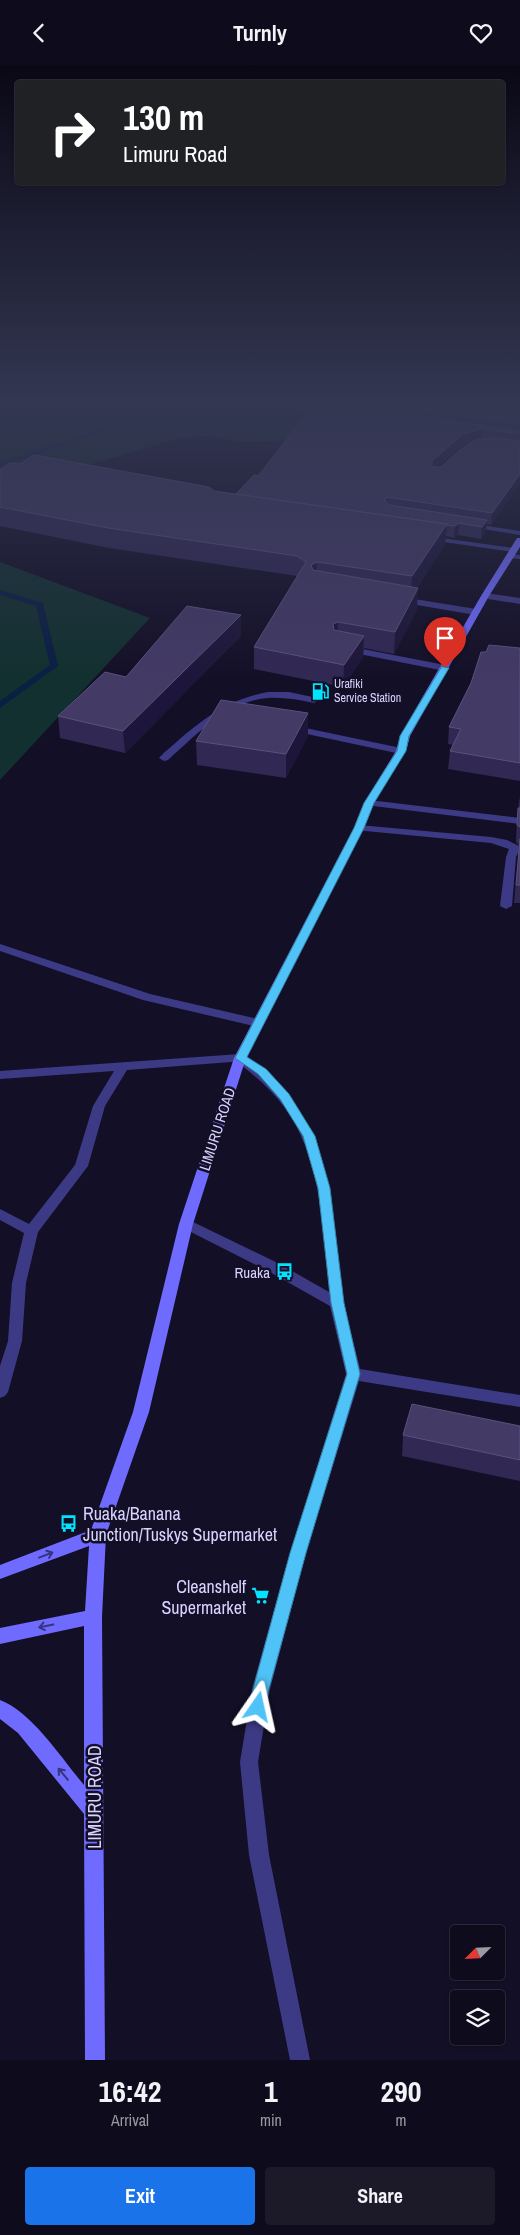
<!DOCTYPE html>
<style>
:root{--surface:#0e0b1c;--page:#1c1929;--text:#f1f3f6;--muted:#9b9ba3;--line:#2e2b3b;--accent:#1a73e8}
body{margin:0;font-family:"Archivo Narrow",sans-serif;background:var(--page);color:var(--text);height:100vh;display:flex;flex-direction:column;font-size:19px;white-space:nowrap}
*{box-sizing:border-box;margin:0}
p{font-size:16px;color:var(--muted)}
.icon{flex:none;width:28px;height:28px;fill:none;stroke:currentColor;stroke-width:2;stroke-linecap:round;stroke-linejoin:round}
.map{position:relative;height:1995px;overflow:hidden}
.panel{display:flex;flex-direction:column;background:var(--surface);flex:1}
.panel>*{flex:none}
.hud{position:absolute;left:15px;top:15px;width:490px;height:105px;border-radius:5px;box-shadow:0 1px 4px #0004,0 0 0 1px var(--line);background:#202124;color:#fff;overflow:hidden}
.needle{width:32px;rotate:246deg}
.controls{position:absolute;left:450px;top:1860px;display:grid;gap:10px}
.controls a{display:grid;place-items:center;width:55px;height:55px;border-radius:5px;background:var(--surface);box-shadow:0 1px 4px #0004,0 0 0 1px var(--line);font-size:25px}
.pin{position:absolute;display:grid;place-items:center;width:42px;height:42px;color:#fff;margin:-51px -21px;border-radius:50% 50% 50% 0;rotate:-45deg;box-shadow:0 0 5px #0007}
.pin .icon{rotate:45deg}
.me{position:absolute;width:55px;margin:-28px;rotate:11deg;stroke-linejoin:round;filter:drop-shadow(0 0 4px #0008)}
.turn{display:flex;align-items:center;gap:18px;height:105px;padding:0 25px;font-size:22px}
.turn .icon{width:65px;height:65px;stroke-width:2.5}
.turn b{display:block;font-size:35px;line-height:42px}
.eta{display:flex;justify-content:space-evenly;align-items:center;height:85px;text-align:center}
.eta b{font-size:30px;font-weight:800;line-height:35px}
.primary-button{display:flex;gap:10px;margin-top:auto;padding:10px 25px}
.primary-button a{flex:1;height:58px;border-radius:5px;background:var(--accent);color:#fff;font-size:20px;font-weight:800;line-height:58px;text-align:center}
.primary-button a+a{background:var(--page);color:var(--text)}
header{display:flex;justify-content:space-between;align-items:center;height:65px;padding:0 25px;background:var(--surface);font-size:22px;font-weight:800}
.map>svg:first-child{display:block}
.green{fill:#12302f}
.lines{fill:none;stroke-linecap:round;stroke-linejoin:round}
.stream{fill:#0a1f44;fill-rule:evenodd}
.service{fill:#3d3a85;fill-rule:evenodd}
.minor{fill:#3d3a85;fill-rule:evenodd}
.secondary{fill:#6f6bff;fill-rule:evenodd}
.wall{fill:#312854;fill-rule:evenodd}
.shaded-wall{fill:#1d163a}
.building{fill:#433a66;stroke:#5a527e}
.oneway{stroke:#38347d}
.route{fill:#4fc3f7;stroke:#337fa1}
.labels{text-anchor:middle;dominant-baseline:central;stroke-width:5;stroke-linejoin:round;paint-order:stroke}
.far-poi-label{font-size:12px;fill:#d9d4ff;stroke:#130f26;text-anchor:start}
.street-label{font-size:15px;fill:#d9d4ff;stroke:#130f26}
.poi-label{font-size:15px;fill:#d9d4ff;stroke:#130f26;text-anchor:end}
.near-poi-label{font-size:18px;fill:#d9d4ff;stroke:#130f26;text-anchor:start}
.near-street-label{font-size:18px;fill:#d9d4ff;stroke:#130f26}
</style>
<header><svg class="icon" aria-label="back" viewBox="0 0 24 24"><path d="M15 5l-7 7 7 7"/></svg>Turnly<svg class="icon" aria-label="heart" viewBox="0 0 24 24"><path d="M12 20l-8-8c-3-5 5-10 8-4 3-6 11-1 8 4z"/></svg></header>
<div class="map">
<svg width="520" height="1995" viewBox="0 0 520 1995">
<rect width="100%" height="100%" fill="#130f26"/>
<!-- green -->
<path class="green" d="M 0,337 L 279,337 L 323,360 L 323,374 L 242,377 L 207,371 L 180,373 L 85,401 L 0,421 Z
M 0,497 L 150,553 L 0,715 Z"/>
<g class="lines">
<!-- stream -->
<path class="stream" d="M 104,337 L 110,337 L 105,367 L 0,401 L 0,397 L 100,365 Z
M 0,525 L 43,538 L 58,601 L 0,643 L 0,636 L 50,600 L 36,541 L 0,530 Z"/>
<!-- service -->
<path class="service" d="M 468,458 L 520,466 L 520,470 L 471,462 L 468,462 Z
M 427,471 L 514,483 L 518,485 L 514,487 L 430,475 L 426,473 Z
M 402,532 L 476,544 L 480,547 L 476,550 L 399,537 L 399,533 Z
M 347,581 L 445,600 L 450,603 L 445,606 L 344,586 L 344,582 Z
M 268,627 L 289,627 L 317,633 L 319,635 L 314,638 C 299,635 284,632 268,633 C 228,636 196,670 168,695 L 164,696 L 159,693 C 166,685 175,679 182,672 C 210,649 231,634 268,627 Z
M 291,660 L 401,683 L 406,686 L 401,689 L 288,665 L 286,663 Z
M 359,760 L 491,772 L 507,775 L 519,781 L 520,784 L 516,792 L 512,841 L 506,844 L 500,841 L 506,792 L 509,784 L 491,778 L 355,765 L 354,763 Z
M 0,879 L 150,929 L 258,954 L 264,958 L 258,962 L 143,935 L 0,886 Z
M 240,989 L 244,990 L 246,993 L 244,996 L 127,1005 L 105,1041 L 88,1101 L 38,1167 L 26,1218 L 22,1276 L 8,1327 L 5,1331 L 0,1333 L 0,1301 L 8,1276 L 12,1218 L 24,1168 L 0,1155 L 0,1144 L 29,1159 L 75,1100 L 93,1041 L 114,1006 L 0,1014 L 0,1006 Z"/>
<!-- minor -->
<path class="minor" d="M 507,489 L 520,490 L 520,494 L 507,493 Z
M 485,528 L 520,533 L 520,539 L 482,533 L 482,529 Z
M 369,735 L 520,753 L 520,759 L 365,740 L 364,738 Z
M 240,989 L 244,990 C 254,998 266,1005 274,1014 C 338,1079 331,1155 344,1238 C 348,1260 355,1282 360,1304 L 520,1330 L 520,1342 L 359,1316 L 306,1488 L 270,1624 L 258,1697 L 269,1790 L 310,1995 L 290,1995 L 249,1790 L 240,1697 L 252,1624 L 290,1488 L 346,1309 L 330,1241 L 268,1206 L 181,1162 L 179,1159 L 181,1156 L 191,1156 L 278,1198 L 329,1227 C 323,1166 322,1094 285,1043 C 271,1024 254,1010 236,996 L 234,993 L 236,990 Z"/>
<!-- secondary -->
<path class="secondary" d="M 517,473 L 520,473 L 520,482 L 489,531 L 410,671 L 406,686 L 374,738 L 364,763 L 246,993 L 193,1159 L 149,1347 L 106,1470 L 102,1552 L 105,1995 L 85,1995 L 84,1749 L 18,1668 L 0,1654 L 0,1635 C 32,1647 62,1694 84,1720 L 84,1561 L 0,1579 L 0,1563 L 85,1546 L 89,1481 L 0,1514 L 0,1500 L 91,1465 L 133,1347 L 179,1159 L 234,993 L 354,763 L 364,738 L 396,686 L 400,671 L 481,531 Z"/>
</g>
<!-- wall -->
<path class="wall" d="M 300,337 L 520,337 L 520,419 L 491,460 L 487,459 L 486,466 L 481,474 L 458,470 L 454,473 L 446,471 L 445,479 L 417,523 L 417,544 L 394,589 L 364,583 L 363,592 L 343,622 L 254,604 L 254,582 L 297,511 L 109,483 L 0,461 L 0,405 L 20,399 L 236,429 L 258,411 L 307,348 L 300,347 ZM 472,378 L 441,402 L 437,402 L 462,380 Z
M 241,550 L 241,571 L 125,688 L 60,673 L 58,651 L 126,612 Z
M 520,583 L 520,716 L 448,704 L 450,686 L 453,680 L 448,679 L 449,662 L 471,618 L 486,587 Z
M 308,671 L 286,713 L 197,700 L 196,676 Z
M 520,731 L 520,838 L 514,838 L 519,781 L 516,777 L 517,751 Z
M 520,1361 L 520,1416 L 402,1391 L 403,1370 Z"/>
<!-- shaded-wall -->
<path class="shaded-wall" d="M 482,364 L 481,375 L 462,380 L 432,407 L 432,396 L 463,369 Z
M 520,409 L 520,419 L 491,460 L 492,448 Z
M 487,455 L 486,466 L 481,474 L 482,462 Z
M 459,458 L 458,470 L 454,473 L 455,461 Z
M 447,459 L 445,479 L 411,532 L 412,511 Z
M 317,497 L 316,517 L 311,500 Z
M 418,523 L 417,544 L 394,589 L 395,567 Z
M 241,550 L 241,571 L 125,688 L 123,666 Z
M 338,557 L 337,578 L 333,559 Z
M 364,571 L 363,592 L 343,622 L 344,600 Z
M 308,648 L 308,671 L 286,713 L 286,689 Z"/>
<!-- building -->
<path class="building" d="M 304,337 L 353,337 L 406,350 L 520,366 L 520,369 L 482,364 L 463,369 L 432,396 L 432,402 L 441,402 L 461,384 L 476,375 L 494,373 L 520,376 L 520,409 L 492,448 L 387,432 L 384,435 L 389,440 L 487,455 L 482,462 L 459,458 L 455,461 L 446,460 L 447,459 L 236,429 L 254,410 L 258,411 L 314,339 Z
M 384,337 L 520,337 L 520,359 L 407,343 Z
M 34,390 L 209,422 L 214,426 L 447,459 L 412,511 L 317,497 L 311,500 L 313,505 L 418,523 L 395,567 L 338,557 L 333,559 L 334,565 L 364,571 L 344,600 L 254,582 L 306,497 L 297,491 L 108,463 L 0,442 L 0,405 L 10,398 L 20,399 Z
M 187,541 L 241,550 L 123,666 L 58,651 L 105,607 L 126,612 Z
M 489,580 L 520,583 L 520,698 L 450,686 L 461,664 L 449,662 L 471,618 L 481,587 L 486,587 Z
M 221,635 L 308,648 L 286,689 L 196,676 Z
M 518,743 L 520,743 L 520,762 L 517,760 Z
M 520,774 L 520,820 L 516,820 Z
M 412,1339 L 520,1361 L 520,1395 L 403,1370 Z"/>
<!-- one-way arrows -->
<defs><path id="oneway-shaft" d="M-6 0H5M1.5-3L5.5 0L1.5 3" fill="none" stroke-width="1.6" stroke-linecap="round" stroke-linejoin="round" transform="scale(1.25)"/></defs>
<g class="oneway">
<use href="#oneway-shaft" transform="translate(46 1490) rotate(-21)"/>
<use href="#oneway-shaft" transform="translate(46 1561) rotate(169)"/>
<use href="#oneway-shaft" transform="translate(63 1709) rotate(-130)"/>
</g>
<!-- sky -->
<linearGradient id="sky" x2="0" y2="1"><stop stop-color="#0a0815"/><stop offset="0.55" stop-color="#333752"/><stop offset="1" stop-color="#333752" stop-opacity="0"/></linearGradient>
<rect width="520" height="616" fill="url(#sky)"/>
<!-- route -->
<path class="route" d="M 442,601 L 449,603 L 409,671 L 406,686 L 374,738 L 364,763 L 247,992 L 266,1004 L 289,1029 L 315,1071 L 330,1123 L 344,1238 L 360,1309 L 306,1488 L 269,1624 L 264,1647 L 258,1649 L 252,1647 L 250,1642 L 253,1624 L 290,1488 L 347,1309 L 331,1238 L 318,1123 L 303,1071 L 280,1034 L 258,1009 L 235,993 L 354,763 L 364,738 L 397,686 L 400,671 Z"/>
<!-- icons -->
<defs>
<symbol id="fuel-bare" viewBox="-9 -9 18 18"><path d="M-5.5-6h7V0h2V4h1.3V-2.5L3-4.5l.8-.8L6-3V5H2.5V1h-1V6h-7ZM-4.2-4.7v3.2H.2V-4.7Z" fill="#00e5ff" stroke="#130f26" stroke-width="2.5" paint-order="stroke"/></symbol>
<symbol id="bus-bare" viewBox="-9 -9 18 18"><path d="M-5-6H5V4H4V6H2V4H-2V6H-4V4H-5ZM-3.5-4V0h7V-4ZM-3.5 1.2v1.5H-2V1.2ZM2 1.2v1.5H3.5V1.2Z" fill="#00e5ff" stroke="#130f26" stroke-width="2.5" paint-order="stroke"/></symbol>
<symbol id="supermarket-bare" viewBox="-9 -9 18 18"><path d="M-6-5.5h2.5l.6 2H6L4.5 2H-2.5L-4.4-4H-6ZM-1.5 3.2a1.3 1.3 0 1 0 .1 0ZM3 3.2a1.3 1.3 0 1 0 .1 0Z" fill="#00e5ff" stroke="#130f26" stroke-width="2.5" paint-order="stroke"/></symbol>
</defs>
<g fill-rule="evenodd">
<use href="#fuel-bare" x="308" y="614" width="25" height="25"/>
<use href="#bus-bare" x="272" y="1194" width="25" height="25"/>
<use href="#bus-bare" x="56" y="1446" width="25" height="25"/>
<use href="#supermarket-bare" x="248" y="1518" width="25" height="25"/>
</g>
<g class="labels">
<!-- far-poi labels -->
<g class="far-poi-label">
<text x="334" y="619">Urafiki<tspan x="334" dy="14">Service Station</tspan></text>
</g>
<!-- street labels -->
<g class="street-label">
<text transform="translate(217 1064) rotate(-72)">LIMURU ROAD</text>
</g>
<!-- poi labels -->
<g class="poi-label">
<text x="270" y="1207">Ruaka</text>
</g>
<!-- near-poi labels -->
<g class="near-poi-label">
<text x="83" y="1448">Ruaka/Banana<tspan x="83" dy="21">Junction/Tuskys Supermarket</tspan></text>
<text x="246" y="1521" text-anchor="end">Cleanshelf<tspan x="246" dy="21">Supermarket</tspan></text>
</g>
<!-- near-street labels -->
<g class="near-street-label">
<text transform="translate(94 1732) rotate(-90)">LIMURU ROAD</text>
</g>
</g>
</svg>
<div class="controls">
<a><svg class="needle" viewBox="-14 -14 28 28"><path d="M0-13l5 13h-10z" fill="#e53935"/><path d="M0 13l5-13h-10z" fill="#9b9ba3"/></svg></a>
<a><svg class="icon" aria-label="layers" viewBox="0 0 24 24"><path d="M12 4l9 5-9 5-9-5zM3 14l9 5 9-5"/></svg></a>
</div>
<div class="pin" style="left:445px;top:603px;background:#d93025"><svg class="icon" aria-label="arrive" viewBox="0 0 24 24"><path d="M6 21V4h12l-3 4 3 4H6"/></svg></div>
<svg class="me" style="left:258px;top:1642px" viewBox="-20 -20 40 40"><path d="M0-17L14 15 0 8-14 15z" fill="#4fc3f7" stroke="#fff" stroke-width="4"/></svg>
<div class="hud">
<div class="turn"><svg class="icon" aria-label="right" viewBox="0 0 24 24"><path d="M7 20v-9h11M14 6l5 5-5 5"/></svg><div><b>130 m</b>Limuru Road</div></div>
</div>
</div>
<section class="panel">
<div class="eta">
<div><b>16:42</b><p>Arrival</p></div>
<div><b>1</b><p>min</p></div>
<div><b>290</b><p>m</p></div>
</div>
<div class="primary-button"><a>Exit</a><a>Share</a></div>
</section>
